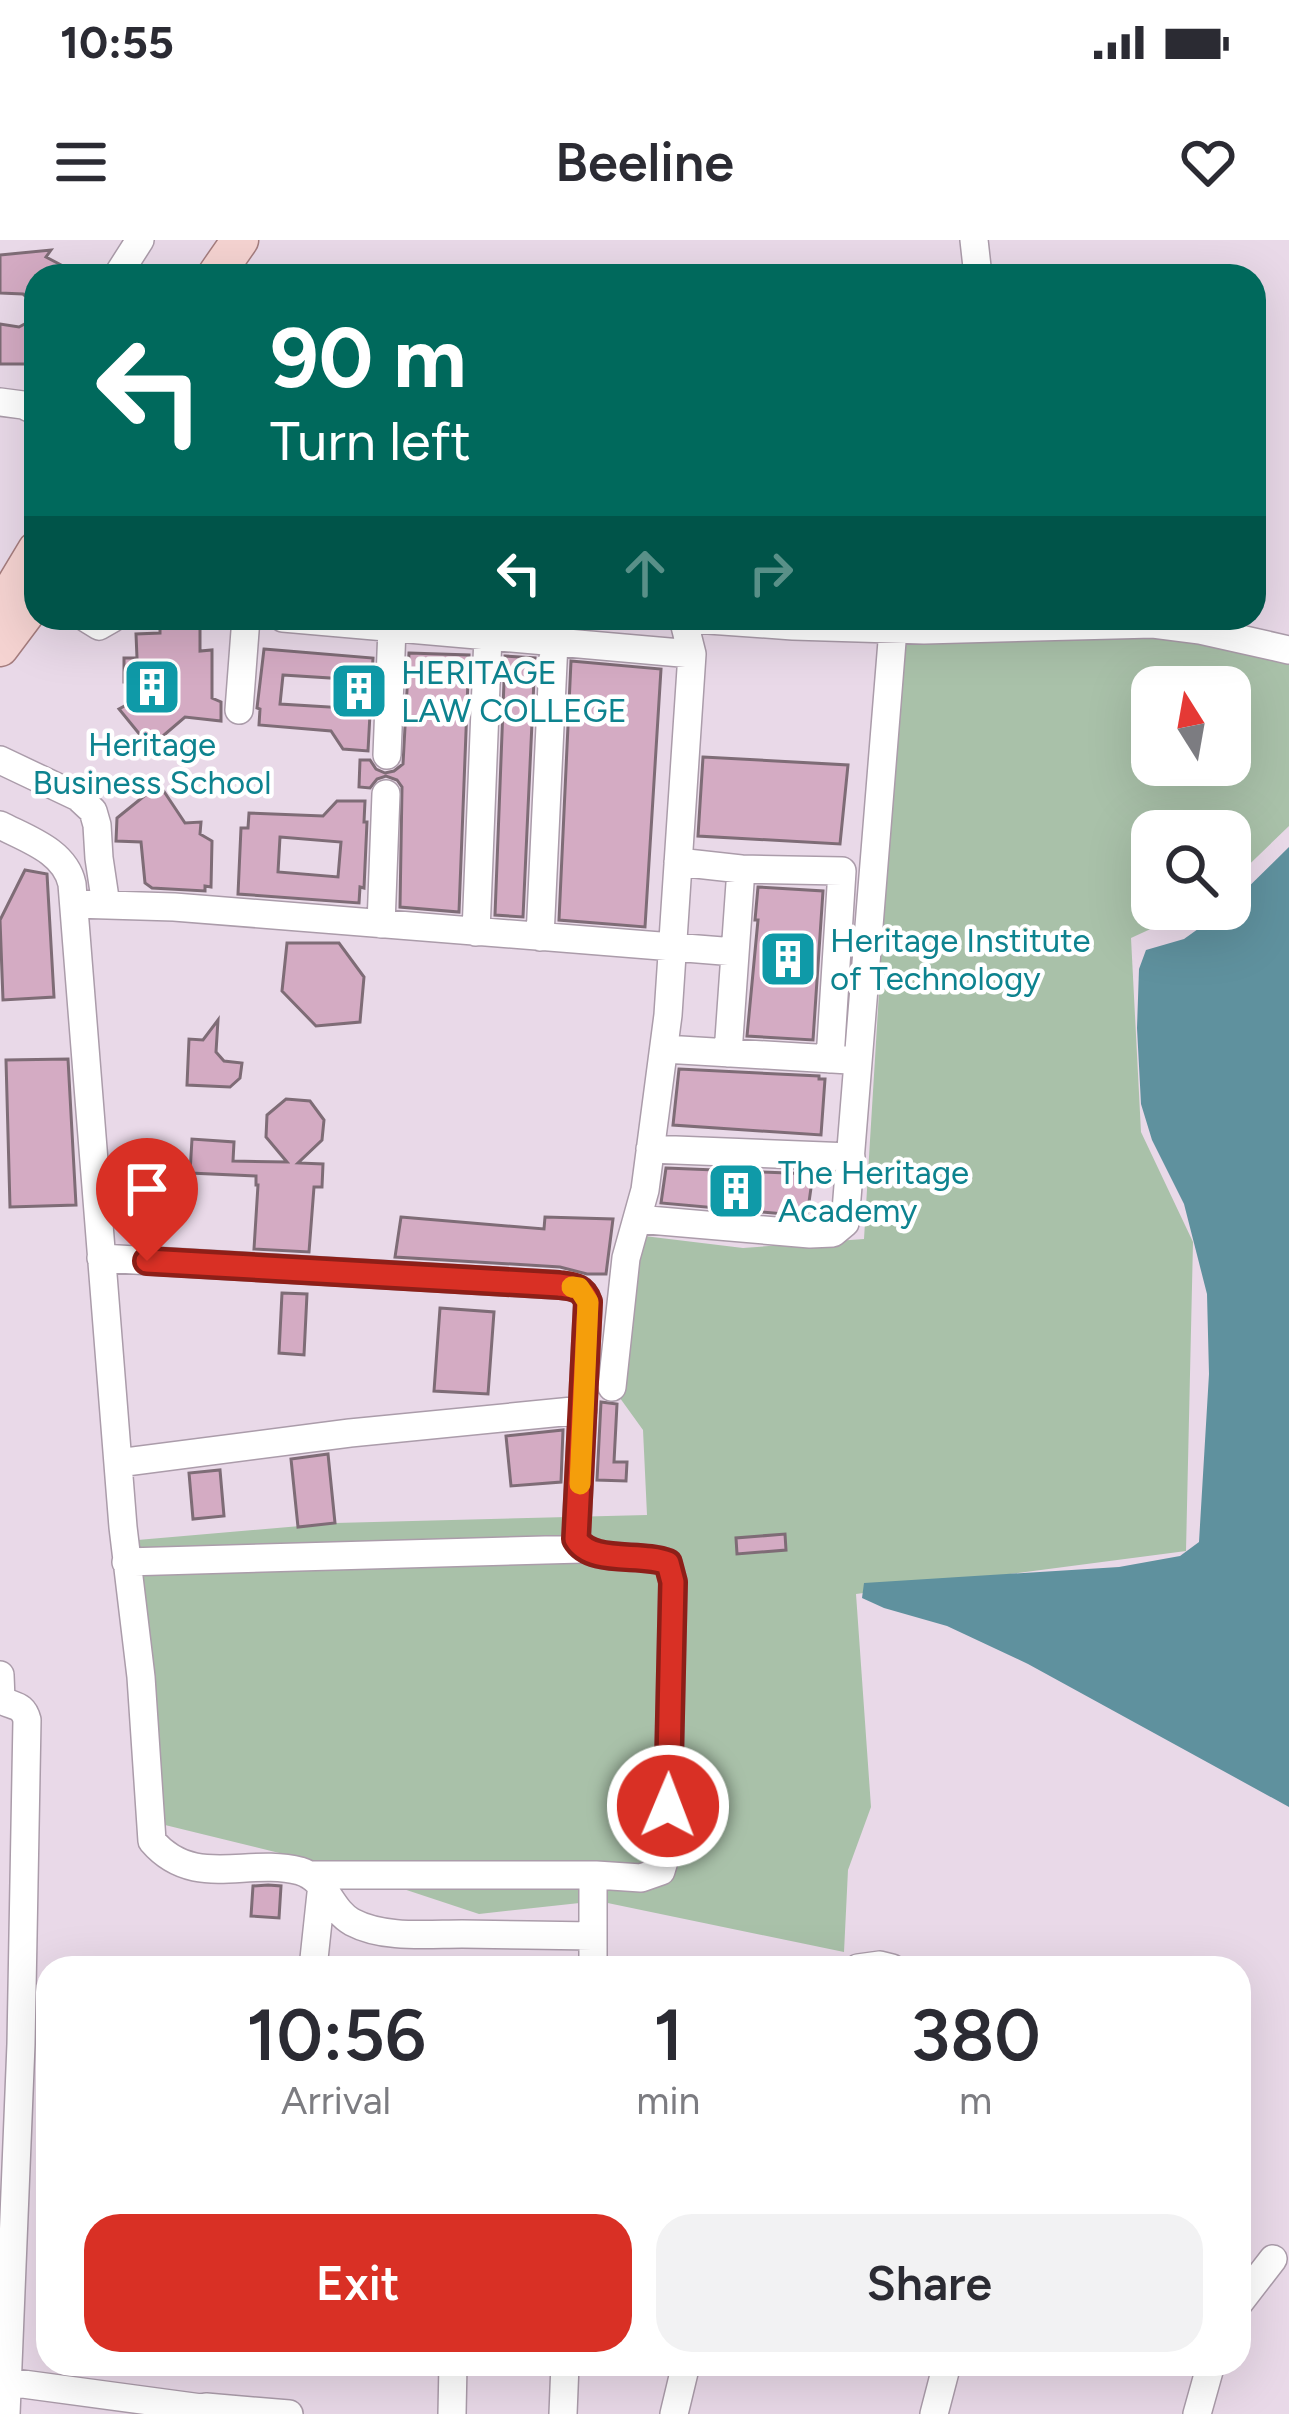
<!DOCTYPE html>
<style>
:root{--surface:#fff;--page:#f2f2f3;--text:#2b2b33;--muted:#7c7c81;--accent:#d93025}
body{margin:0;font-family:Figtree,sans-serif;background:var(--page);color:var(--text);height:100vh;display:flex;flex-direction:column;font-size:45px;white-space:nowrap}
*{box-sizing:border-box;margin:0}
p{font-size:39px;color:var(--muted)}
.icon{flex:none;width:66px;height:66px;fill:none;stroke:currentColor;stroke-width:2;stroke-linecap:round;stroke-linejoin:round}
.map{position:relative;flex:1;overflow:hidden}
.panel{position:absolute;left:36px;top:1716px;width:1215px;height:420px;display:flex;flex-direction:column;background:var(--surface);border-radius:36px;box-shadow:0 12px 48px #0002}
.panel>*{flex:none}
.banner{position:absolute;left:24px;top:24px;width:1242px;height:366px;border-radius:36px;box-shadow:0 12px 48px #0002;background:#00695c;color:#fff;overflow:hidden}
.needle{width:78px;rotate:349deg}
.tools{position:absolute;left:1131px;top:426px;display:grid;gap:24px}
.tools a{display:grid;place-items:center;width:120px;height:120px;border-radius:24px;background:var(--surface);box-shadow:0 12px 48px #0002;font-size:60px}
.pin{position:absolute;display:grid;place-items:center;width:102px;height:102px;color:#fff;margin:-123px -51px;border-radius:50% 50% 50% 0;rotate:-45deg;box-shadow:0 0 12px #0007}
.pin .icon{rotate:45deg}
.me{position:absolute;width:132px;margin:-66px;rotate:1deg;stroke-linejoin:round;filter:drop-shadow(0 0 9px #0008)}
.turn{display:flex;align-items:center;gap:42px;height:252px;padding:0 48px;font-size:54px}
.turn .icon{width:156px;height:156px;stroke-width:2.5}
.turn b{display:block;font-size:84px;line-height:102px}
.lanes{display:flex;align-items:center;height:114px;padding:0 48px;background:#0003;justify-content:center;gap:60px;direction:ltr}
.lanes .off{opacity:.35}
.eta{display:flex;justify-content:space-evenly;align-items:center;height:204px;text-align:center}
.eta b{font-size:72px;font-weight:600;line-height:84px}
.action{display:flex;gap:24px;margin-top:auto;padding:24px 48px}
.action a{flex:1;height:138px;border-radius:36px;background:var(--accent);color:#fff;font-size:48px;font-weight:600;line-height:138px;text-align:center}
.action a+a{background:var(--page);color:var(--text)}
.status{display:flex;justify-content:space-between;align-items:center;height:84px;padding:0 60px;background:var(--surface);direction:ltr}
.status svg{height:33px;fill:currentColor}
header{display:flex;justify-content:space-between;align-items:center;height:156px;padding:0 48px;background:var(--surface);font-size:54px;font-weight:600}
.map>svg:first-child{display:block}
.green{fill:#a9c1a9;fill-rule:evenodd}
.water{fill:#5f919e}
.building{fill:#d4abc3;stroke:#7e6c76;stroke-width:3;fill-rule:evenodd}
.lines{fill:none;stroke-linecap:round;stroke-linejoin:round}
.minor-casing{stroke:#ab9caa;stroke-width:30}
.major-casing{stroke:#a57d7e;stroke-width:39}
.minor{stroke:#fff;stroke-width:27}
.major{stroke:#f5d3d1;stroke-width:36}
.route-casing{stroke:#8d1f18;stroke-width:30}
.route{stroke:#d93025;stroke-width:21}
.slow{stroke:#f59e0b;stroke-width:21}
.labels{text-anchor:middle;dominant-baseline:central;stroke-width:9;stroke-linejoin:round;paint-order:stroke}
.culture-label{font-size:33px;fill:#0d838f;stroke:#fff;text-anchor:start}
</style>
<div class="status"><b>10:55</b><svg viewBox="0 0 49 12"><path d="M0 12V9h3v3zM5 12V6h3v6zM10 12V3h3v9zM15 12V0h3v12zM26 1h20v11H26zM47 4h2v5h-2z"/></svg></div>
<header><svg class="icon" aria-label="menu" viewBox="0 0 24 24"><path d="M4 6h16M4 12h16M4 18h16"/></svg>Beeline<svg class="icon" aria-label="heart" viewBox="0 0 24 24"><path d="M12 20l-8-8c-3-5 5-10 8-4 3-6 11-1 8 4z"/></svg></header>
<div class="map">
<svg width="1289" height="2174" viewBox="0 0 1289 2174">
<rect width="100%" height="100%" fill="#e9d9e8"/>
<!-- green -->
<path class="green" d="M 1171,380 L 1289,406 L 1289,586 L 1230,643 L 1230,591 L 1152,591 L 1152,669 L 1194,669 L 1131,698 L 1141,892 L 1193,1002 L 1186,1311 L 856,1354 L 871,1567 L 848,1630 L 844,1712 L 598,1661 L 479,1674 L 340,1628 L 165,1585 L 126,1301 L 335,1283 L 647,1275 L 643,1190 L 612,1147 L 636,995 L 743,1008 L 864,999 L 900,408 L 948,386 ZM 1152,447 L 1230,447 L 1230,525 L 1152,525 Z"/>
<!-- water -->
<path class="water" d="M 1289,607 L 1289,1567 L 1028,1424 L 947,1386 L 884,1368 L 862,1358 L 864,1343 L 1119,1327 L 1180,1316 L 1199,1302 L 1209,1134 L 1207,1054 L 1184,964 L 1152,900 L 1141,864 L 1137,788 L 1139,729 L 1146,710 L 1184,699 L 1226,669 L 1230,669 L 1230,665 Z"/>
<!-- building -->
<path class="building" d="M 51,10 L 46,17 L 82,36 L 36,36 L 36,65 L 23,54 L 0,53 L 0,15 Z
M 36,78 L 36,120 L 32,124 L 0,124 L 0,84 L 19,87 Z
M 200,386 L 200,411 L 212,410 L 212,458 L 221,462 L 221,481 L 185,477 L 150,507 L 119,469 L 167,443 L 124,442 L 124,418 L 137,418 L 136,394 L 160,393 L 160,387 Z
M 264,409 L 373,418 L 368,511 L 343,509 L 331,491 L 259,485 L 260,469 L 257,468 ZM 283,435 L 345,439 L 345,468 L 280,464 Z
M 409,413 L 469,415 L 459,672 L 400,667 L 402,547 L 397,540 L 386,536 L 377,539 L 370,548 L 359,547 L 360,520 L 370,520 L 376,529 L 385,533 L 394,531 L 403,524 Z
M 505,416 L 535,418 L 523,677 L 495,675 Z
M 571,421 L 661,429 L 645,687 L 559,680 Z
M 703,517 L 848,525 L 840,604 L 698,596 Z
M 159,544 L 185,583 L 201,582 L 200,594 L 212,601 L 211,647 L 205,646 L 205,651 L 152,648 L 145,643 L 141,602 L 116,601 L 117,578 Z
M 337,561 L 365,561 L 364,582 L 367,582 L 364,648 L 360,647 L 359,663 L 238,654 L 241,588 L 248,588 L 249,573 L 323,576 ZM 280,597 L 341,602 L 338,637 L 278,632 Z
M 25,630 L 47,634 L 54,757 L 3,760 L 0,680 Z
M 758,647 L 823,651 L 813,800 L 747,796 L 758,680 L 755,680 Z
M 287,703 L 339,703 L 364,737 L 360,782 L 316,786 L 282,751 Z
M 218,780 L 216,812 L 224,821 L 242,823 L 240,838 L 230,847 L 187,845 L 189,799 L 203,800 Z
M 68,819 L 76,965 L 10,967 L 6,820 Z
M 679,829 L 819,836 L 819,839 L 825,839 L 821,895 L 673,885 Z
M 286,859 L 310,861 L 324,880 L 322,900 L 298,923 L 323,924 L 322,947 L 314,947 L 309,1012 L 254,1009 L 258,945 L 256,945 L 256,936 L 190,933 L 192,899 L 234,902 L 233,921 L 287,922 L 266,897 L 267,875 Z
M 666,928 L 813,934 L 807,976 L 661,963 Z
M 401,977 L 544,989 L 545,977 L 613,979 L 606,1034 L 587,1034 L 560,1027 L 395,1017 Z
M 282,1053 L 307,1054 L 304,1115 L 279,1113 Z
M 440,1068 L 494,1072 L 488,1154 L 434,1151 Z
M 601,1162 L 617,1164 L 614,1222 L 627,1222 L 626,1241 L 597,1240 Z
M 563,1190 L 561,1242 L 511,1246 L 506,1196 Z
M 328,1214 L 335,1283 L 298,1287 L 291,1219 Z
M 220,1230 L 224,1276 L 193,1279 L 189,1233 Z
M 785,1294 L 786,1310 L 737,1314 L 736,1298 Z
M 268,1645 L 281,1646 L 279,1678 L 251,1676 L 253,1646 Z"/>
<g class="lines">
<defs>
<path id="minor" d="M 974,0 L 978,36
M 117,36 L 140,0
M 0,162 L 23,165 L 36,171
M 86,378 L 99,386 L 113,378
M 283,378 L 692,414
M 680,378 L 793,386 L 924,390 L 1153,384 L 1200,390 L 1289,410
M 239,470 L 246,378
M 387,515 L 392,388
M 0,520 L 78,557 L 93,571 L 97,585 L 99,618 L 106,665
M 0,585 C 27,599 65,611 72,644 L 123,1287 L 141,1437 L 152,1601 C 194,1650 247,1617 300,1631 C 327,1639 329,1669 352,1682 C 384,1699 428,1694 462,1694 C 506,1695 549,1695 593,1696
M 678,622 L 741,629
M 74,664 L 174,667 L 735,712
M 381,684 L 386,554
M 476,692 L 488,396
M 540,697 L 554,402
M 664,809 L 849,820
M 728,813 L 741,629 L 842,631 L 830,819
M 650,909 L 851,917
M 637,979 L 810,994 L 833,993 L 845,983 L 893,389
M 101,1018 L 559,1045 C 574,1047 583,1047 588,1062 L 576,1299 C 591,1325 641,1312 668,1323 L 673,1342 L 667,1611 L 661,1631 L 641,1638 L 596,1635 L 593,1646 L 593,1728
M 612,1147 L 626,1018 L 645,950 L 668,775 L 692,414 L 683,378
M 118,1223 L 350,1193 L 583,1170
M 126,1322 L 582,1309
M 0,1435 L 1,1460 C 14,1467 23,1464 27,1480 L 21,1804 L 6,2174
M 310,1635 L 596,1635
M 313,1728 L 322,1644
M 858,1728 L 880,1725 L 892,1728
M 1239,2063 L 1273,2019
M 8,2142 L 201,2168
M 189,2174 L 194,2169 L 206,2167 L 289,2174
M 452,2174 L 453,2124
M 563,2174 L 565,2124
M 674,2174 L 686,2124
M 934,2174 L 947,2124
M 1197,2174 L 1211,2124"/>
<path id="major" d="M 215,36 L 240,0
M 0,370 L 36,310
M 0,408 L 36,360"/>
</defs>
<!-- minor casing -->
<use href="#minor" class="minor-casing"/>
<!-- major casing -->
<use href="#major" class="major-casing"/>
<!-- minor -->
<use href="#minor" class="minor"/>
<!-- major -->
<use href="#major" class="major"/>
</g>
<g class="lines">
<defs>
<path id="route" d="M 147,1021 L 559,1045 C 574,1047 583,1047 588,1062 L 576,1299 C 591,1325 641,1312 668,1323 L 673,1342 L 668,1566"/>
</defs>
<!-- route casing -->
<use href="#route" class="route-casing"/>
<!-- route -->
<use href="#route" class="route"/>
<!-- slow -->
<path class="slow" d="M 572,1047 L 579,1048 L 588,1062 L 580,1244"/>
</g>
<!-- icons -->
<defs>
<symbol id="building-square" viewBox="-11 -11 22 22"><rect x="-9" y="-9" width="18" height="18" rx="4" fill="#0f9aa8" stroke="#fff"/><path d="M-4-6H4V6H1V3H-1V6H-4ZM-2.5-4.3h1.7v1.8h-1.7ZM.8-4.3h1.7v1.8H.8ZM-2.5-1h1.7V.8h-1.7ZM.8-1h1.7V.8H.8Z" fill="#fff"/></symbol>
</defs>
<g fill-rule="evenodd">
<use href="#building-square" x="119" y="414" width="66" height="66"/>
<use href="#building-square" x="326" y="418" width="66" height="66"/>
<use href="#building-square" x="755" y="686" width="66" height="66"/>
<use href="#building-square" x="703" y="918" width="66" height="66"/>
</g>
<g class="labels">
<!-- culture labels -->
<g class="culture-label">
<text x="401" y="432">HERITAGE<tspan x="401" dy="38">LAW COLLEGE</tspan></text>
<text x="152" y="504" text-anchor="middle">Heritage<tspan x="152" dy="38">Business School</tspan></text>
<text x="830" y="700">Heritage Institute<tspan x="830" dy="38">of Technology</tspan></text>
<text x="778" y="932">The Heritage<tspan x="778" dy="38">Academy</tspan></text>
</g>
</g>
</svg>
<div class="tools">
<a><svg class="needle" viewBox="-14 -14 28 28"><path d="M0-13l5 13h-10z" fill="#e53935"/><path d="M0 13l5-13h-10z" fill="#7c7c81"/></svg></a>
<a><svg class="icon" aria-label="search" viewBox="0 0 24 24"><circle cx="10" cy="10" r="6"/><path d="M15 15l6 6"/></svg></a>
</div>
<div class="pin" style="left:147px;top:1021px;background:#d93025"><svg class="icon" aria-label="arrive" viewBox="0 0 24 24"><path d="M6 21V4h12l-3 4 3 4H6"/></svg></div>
<svg class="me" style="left:668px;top:1566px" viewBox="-20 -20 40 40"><circle r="17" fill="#d93025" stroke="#fff" stroke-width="3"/><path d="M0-11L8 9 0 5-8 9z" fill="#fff"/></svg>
<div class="banner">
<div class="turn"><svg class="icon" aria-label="left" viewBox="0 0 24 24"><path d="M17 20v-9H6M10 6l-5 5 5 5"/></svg><div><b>90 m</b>Turn left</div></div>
<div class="lanes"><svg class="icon" aria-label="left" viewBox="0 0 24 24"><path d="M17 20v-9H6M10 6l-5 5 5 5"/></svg><svg class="icon off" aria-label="ahead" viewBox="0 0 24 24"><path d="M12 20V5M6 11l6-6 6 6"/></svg><svg class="icon off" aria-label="right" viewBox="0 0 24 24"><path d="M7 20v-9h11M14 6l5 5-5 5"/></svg></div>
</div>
<section class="panel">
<div class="eta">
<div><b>10:56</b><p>Arrival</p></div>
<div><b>1</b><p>min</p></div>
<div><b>380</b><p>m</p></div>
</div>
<div class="action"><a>Exit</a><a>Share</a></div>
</section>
</div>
